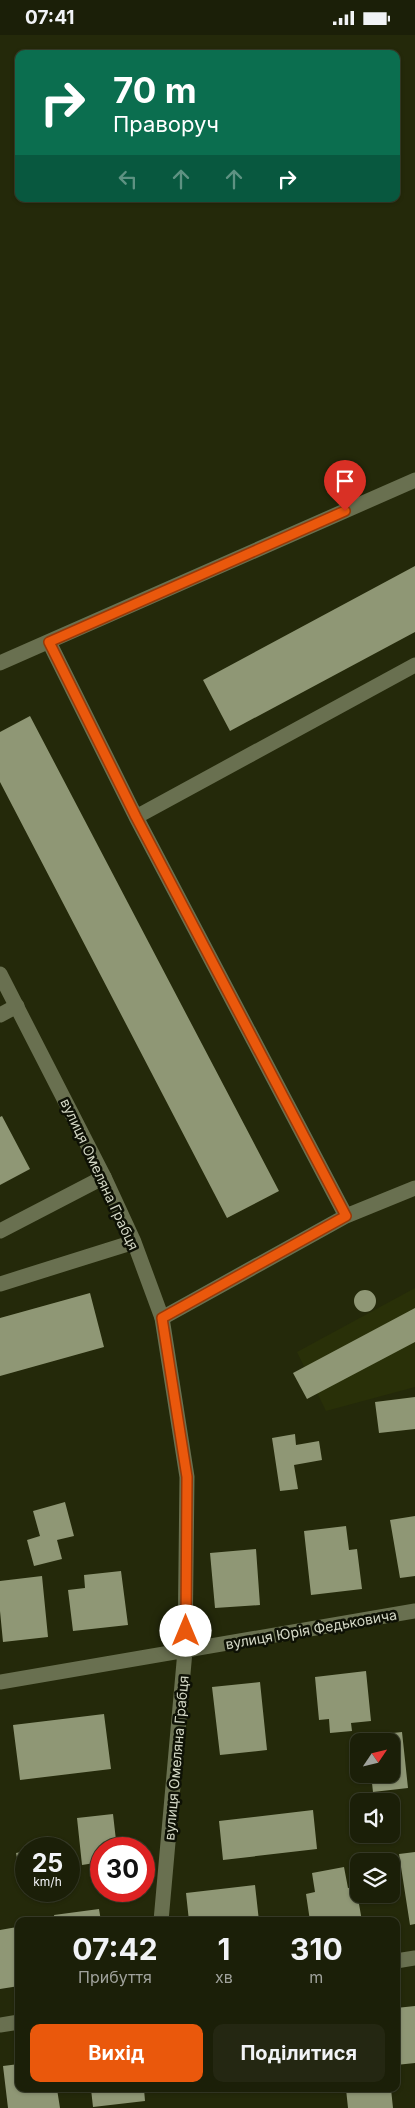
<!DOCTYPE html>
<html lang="uk">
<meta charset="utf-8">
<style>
:root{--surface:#1b1f08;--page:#242712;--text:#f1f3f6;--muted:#a0a29c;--line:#393d29;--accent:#ea580c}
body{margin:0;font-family:Inter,sans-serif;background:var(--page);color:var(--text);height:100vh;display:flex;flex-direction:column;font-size:19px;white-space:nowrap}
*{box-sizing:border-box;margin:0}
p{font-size:16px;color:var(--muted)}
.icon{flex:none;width:28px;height:28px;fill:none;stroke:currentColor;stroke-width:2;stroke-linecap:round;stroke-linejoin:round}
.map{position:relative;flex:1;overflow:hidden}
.panel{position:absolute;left:15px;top:1882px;width:385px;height:175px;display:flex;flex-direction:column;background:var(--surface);border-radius:10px;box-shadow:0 1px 4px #0004,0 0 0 1px var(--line)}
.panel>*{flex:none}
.banner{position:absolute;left:15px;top:15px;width:385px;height:152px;border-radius:10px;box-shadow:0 1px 4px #0004,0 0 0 1px var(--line);background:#0b6e4f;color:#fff;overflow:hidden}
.needle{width:32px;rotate:55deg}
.tools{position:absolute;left:350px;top:1698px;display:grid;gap:10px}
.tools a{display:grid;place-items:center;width:50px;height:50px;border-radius:10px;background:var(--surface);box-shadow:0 1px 4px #0004,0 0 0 1px var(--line);font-size:25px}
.speed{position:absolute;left:15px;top:1802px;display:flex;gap:10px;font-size:25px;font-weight:700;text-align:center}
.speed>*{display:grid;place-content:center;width:65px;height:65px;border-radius:50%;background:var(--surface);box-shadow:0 1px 4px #0004,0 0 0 1px var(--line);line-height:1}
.speed small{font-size:12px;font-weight:400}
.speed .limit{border:8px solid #d22;background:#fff;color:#111}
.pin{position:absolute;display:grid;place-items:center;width:42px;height:42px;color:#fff;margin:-51px -21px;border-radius:50% 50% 50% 0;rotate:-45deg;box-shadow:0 0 5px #0007}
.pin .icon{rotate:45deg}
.me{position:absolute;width:55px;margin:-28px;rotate:0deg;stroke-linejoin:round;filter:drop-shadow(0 0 4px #0008)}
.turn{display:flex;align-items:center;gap:18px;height:105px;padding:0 15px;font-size:22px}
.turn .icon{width:65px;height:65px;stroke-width:2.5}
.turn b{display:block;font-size:35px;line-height:42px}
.lanes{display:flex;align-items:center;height:48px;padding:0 15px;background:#0003;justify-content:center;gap:25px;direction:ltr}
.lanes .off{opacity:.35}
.eta{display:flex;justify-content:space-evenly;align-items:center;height:85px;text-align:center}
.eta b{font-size:30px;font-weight:700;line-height:35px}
.button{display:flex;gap:10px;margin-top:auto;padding:10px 15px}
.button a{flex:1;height:58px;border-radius:10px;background:var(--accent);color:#fff;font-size:20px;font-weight:700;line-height:58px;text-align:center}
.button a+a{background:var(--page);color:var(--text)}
.status{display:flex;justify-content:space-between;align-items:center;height:35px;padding:0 25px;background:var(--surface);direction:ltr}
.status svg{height:14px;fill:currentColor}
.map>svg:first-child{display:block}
.built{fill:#293008}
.building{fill:#8f9775}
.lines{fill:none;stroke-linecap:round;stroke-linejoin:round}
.service{stroke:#697050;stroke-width:15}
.minor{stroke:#697050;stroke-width:15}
.tertiary{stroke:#697050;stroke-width:15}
.route-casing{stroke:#983908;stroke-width:12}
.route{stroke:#ea580c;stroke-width:9}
.labels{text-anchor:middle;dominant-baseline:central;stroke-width:5;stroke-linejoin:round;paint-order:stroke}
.street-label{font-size:14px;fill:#d4d8c6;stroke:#0e1105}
</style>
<div class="status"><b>07:41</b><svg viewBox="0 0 49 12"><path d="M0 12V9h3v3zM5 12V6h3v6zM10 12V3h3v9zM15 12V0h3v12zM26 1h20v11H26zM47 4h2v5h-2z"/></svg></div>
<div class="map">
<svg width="415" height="2073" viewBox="0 0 415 2073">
<rect width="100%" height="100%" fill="#24290a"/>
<!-- built -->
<path class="built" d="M 415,1253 L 415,1352 L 326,1376 L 297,1317 Z"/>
<!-- building -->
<path class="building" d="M 415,531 L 415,597 L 230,696 L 203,645 Z
M 30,681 L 279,1156 L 227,1183 L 0,747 L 0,697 Z
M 2,1081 L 30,1134 L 0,1150 L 0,1082 Z
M354 1266a11 11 0 1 1 22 0a11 11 0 1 1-22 0Z
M 90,1258 L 104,1312 L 0,1341 L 0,1283 Z
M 415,1273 L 415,1307 L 307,1364 L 293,1338 Z
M 415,1362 L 415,1394 L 379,1398 L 375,1367 Z
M 295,1399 L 296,1410 L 319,1406 L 322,1425 L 294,1430 L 298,1454 L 280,1456 L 272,1403 Z
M 65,1467 L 74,1501 L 57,1505 L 62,1524 L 34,1531 L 27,1505 L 40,1501 L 33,1476 Z
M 415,1481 L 415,1541 L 400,1543 L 390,1485 Z
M 346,1491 L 349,1515 L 357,1514 L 362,1554 L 311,1560 L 304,1496 Z
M 256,1514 L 260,1570 L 215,1573 L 210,1518 Z
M 121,1536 L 128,1590 L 73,1596 L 68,1555 L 85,1553 L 84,1540 Z
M 42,1541 L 48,1602 L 3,1607 L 0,1576 L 0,1546 Z
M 366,1636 L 371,1686 L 351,1688 L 352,1696 L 330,1698 L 329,1684 L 319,1685 L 315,1642 Z
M 260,1647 L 267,1715 L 220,1720 L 212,1652 Z
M 104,1679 L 111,1734 L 20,1745 L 13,1690 Z
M 402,1697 L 408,1753 L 373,1757 L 371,1739 L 391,1739 L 391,1706 L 375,1706 L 374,1700 Z
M 313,1775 L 317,1814 L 223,1825 L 219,1786 Z
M 113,1779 L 117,1814 L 101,1814 L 101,1827 L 82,1830 L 77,1783 Z
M 61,1809 L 62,1814 L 42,1814 L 42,1813 Z
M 26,1816 L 26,1847 L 22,1848 L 16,1818 Z
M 415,1817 L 415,1889 L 410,1890 L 399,1819 Z
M 344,1832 L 348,1853 L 356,1852 L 362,1886 L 310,1886 L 306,1859 L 315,1857 L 312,1838 Z
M 255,1850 L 259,1886 L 189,1886 L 186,1858 Z
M 99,1874 L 101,1886 L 55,1886 L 54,1880 Z
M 17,1892 L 19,1951 L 0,1954 L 0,1895 Z
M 415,1971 L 415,2028 L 396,2030 L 396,1973 Z
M 19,2029 L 19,2054 L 57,2054 L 60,2073 L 8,2073 L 3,2031 Z
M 91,2054 L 144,2054 L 145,2066 L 93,2072 Z
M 346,2054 L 391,2054 L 393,2073 L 348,2073 Z"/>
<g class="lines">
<!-- service -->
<path class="service" d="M 49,607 L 136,782
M 0,980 L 17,971
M 346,1181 L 415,1153
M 0,1196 L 104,1142
M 162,1283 L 346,1181 L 136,782 L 415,630"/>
<!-- minor -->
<path class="minor" d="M 0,939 L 104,1142 L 134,1207 L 162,1283 L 187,1442 L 185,1616 L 161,1886
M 0,1249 L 134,1207
M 0,1647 L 415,1576
M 396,1926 L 415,1923
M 0,1990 L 19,1987"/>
<!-- tertiary -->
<path class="tertiary" d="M 0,628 L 415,445"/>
</g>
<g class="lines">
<defs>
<path id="route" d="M 186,1596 L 187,1442 L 162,1283 L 346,1181 L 136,782 L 49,607 L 345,476"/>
</defs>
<!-- route casing -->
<use href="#route" class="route-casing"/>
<!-- route -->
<use href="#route" class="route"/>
</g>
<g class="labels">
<!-- street labels -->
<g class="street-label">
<text transform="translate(100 1139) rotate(65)">вулиця Омеляна Грабця</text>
<text transform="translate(311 1594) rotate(-10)">вулиця Юрія Федьковича</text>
<text transform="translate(176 1723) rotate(-85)">вулиця Омеляна Грабця</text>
</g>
</g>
</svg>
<div class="tools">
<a><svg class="needle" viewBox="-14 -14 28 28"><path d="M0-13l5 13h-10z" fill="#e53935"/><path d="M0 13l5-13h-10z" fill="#a0a29c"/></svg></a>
<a><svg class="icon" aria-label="sound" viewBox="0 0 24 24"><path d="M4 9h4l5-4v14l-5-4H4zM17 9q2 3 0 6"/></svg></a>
<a><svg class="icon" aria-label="layers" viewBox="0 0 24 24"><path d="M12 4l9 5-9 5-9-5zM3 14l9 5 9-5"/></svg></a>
</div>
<div class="speed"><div>25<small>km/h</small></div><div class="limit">30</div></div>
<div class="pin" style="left:345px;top:476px;background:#d93025"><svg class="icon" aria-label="arrive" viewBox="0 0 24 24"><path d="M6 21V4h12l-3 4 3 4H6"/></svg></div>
<svg class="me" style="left:186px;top:1596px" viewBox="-20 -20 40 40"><circle r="19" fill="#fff"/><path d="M0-13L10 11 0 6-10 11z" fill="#ea580c"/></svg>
<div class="banner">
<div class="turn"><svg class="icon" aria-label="right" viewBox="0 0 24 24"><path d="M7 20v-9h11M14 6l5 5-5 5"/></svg><div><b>70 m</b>Праворуч</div></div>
<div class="lanes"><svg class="icon off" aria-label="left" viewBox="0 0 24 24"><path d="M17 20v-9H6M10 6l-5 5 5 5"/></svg><svg class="icon off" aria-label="ahead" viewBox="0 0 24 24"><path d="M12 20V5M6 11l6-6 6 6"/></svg><svg class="icon off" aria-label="ahead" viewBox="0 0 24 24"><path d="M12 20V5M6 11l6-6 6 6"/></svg><svg class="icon" aria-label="right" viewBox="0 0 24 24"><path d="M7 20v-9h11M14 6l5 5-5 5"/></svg></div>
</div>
<section class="panel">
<div class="eta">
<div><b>07:42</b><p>Прибуття</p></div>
<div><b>1</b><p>хв</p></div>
<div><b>310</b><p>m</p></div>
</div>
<div class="button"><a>Вихід</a><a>Поділитися</a></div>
</section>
</div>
